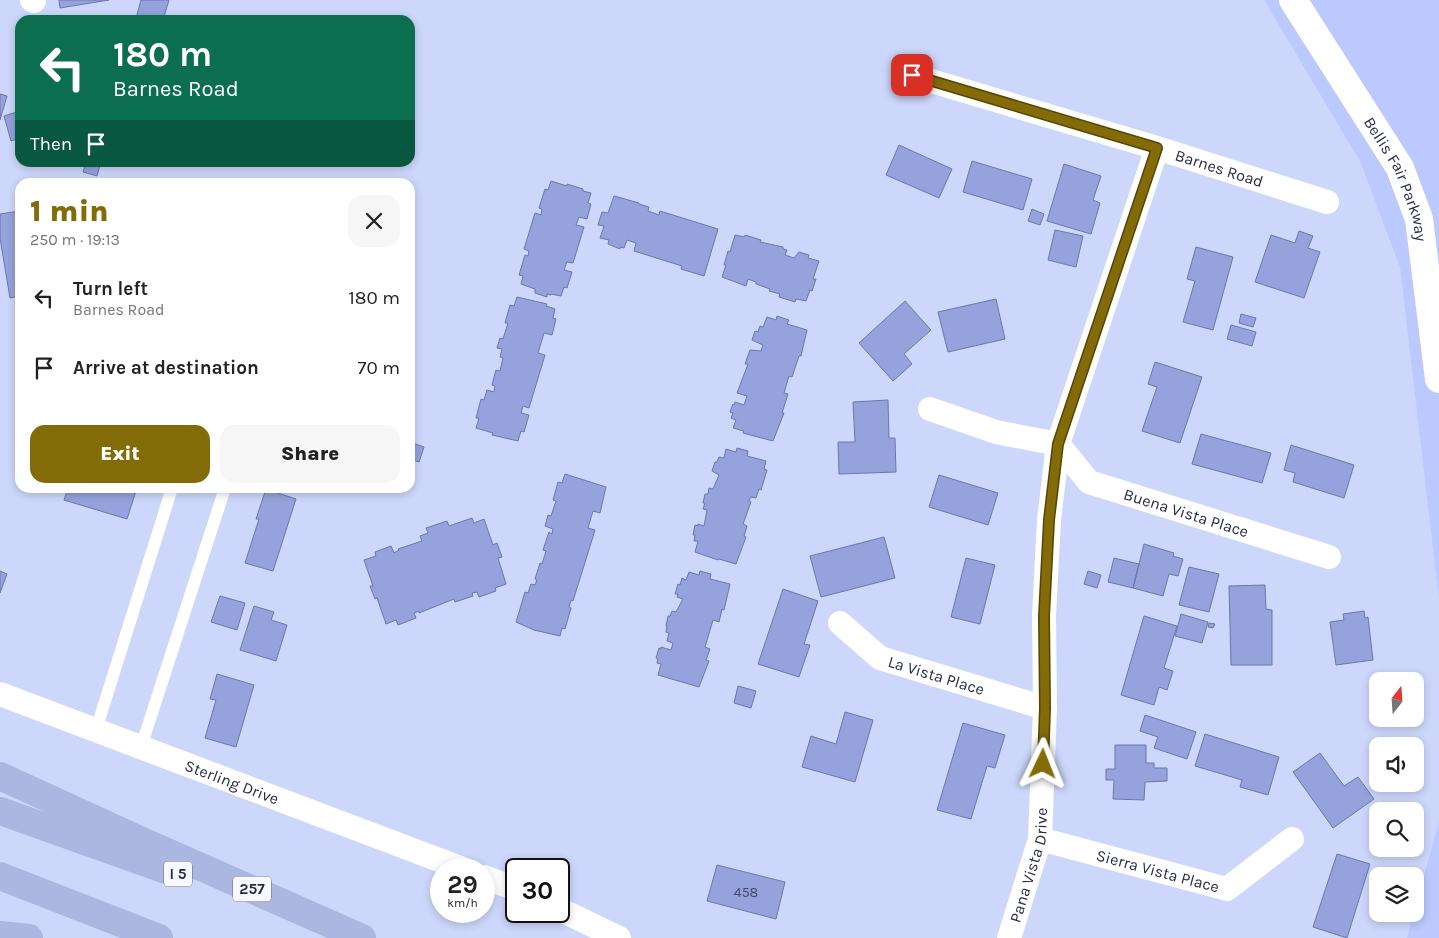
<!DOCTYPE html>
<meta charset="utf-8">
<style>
:root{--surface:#fff;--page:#f6f6f6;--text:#222;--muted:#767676;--accent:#836c07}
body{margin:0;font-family:Karla,sans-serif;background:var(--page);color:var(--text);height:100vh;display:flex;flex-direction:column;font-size:19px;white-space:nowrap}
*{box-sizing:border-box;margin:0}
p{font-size:16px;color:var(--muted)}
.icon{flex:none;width:28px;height:28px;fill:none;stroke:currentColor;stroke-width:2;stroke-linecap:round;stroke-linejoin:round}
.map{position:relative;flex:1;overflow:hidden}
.drawer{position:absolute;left:15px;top:178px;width:400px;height:315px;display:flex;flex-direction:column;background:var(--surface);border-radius:15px;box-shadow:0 2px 8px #0003}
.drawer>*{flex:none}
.guide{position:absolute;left:15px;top:15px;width:400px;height:152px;border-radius:15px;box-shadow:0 2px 8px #0003;background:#0b6e4f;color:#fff;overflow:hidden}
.needle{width:32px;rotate:17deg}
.tools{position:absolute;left:1369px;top:672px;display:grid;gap:10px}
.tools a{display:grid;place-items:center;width:55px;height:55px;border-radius:10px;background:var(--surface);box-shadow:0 2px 8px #0003;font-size:25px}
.speed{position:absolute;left:430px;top:858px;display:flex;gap:10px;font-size:25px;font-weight:700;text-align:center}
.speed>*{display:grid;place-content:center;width:65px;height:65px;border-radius:50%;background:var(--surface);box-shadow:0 2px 8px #0003;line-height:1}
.speed small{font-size:12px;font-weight:400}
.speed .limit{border:2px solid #111;border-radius:8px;background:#fff;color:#111}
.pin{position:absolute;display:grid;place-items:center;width:42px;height:42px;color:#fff;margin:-21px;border-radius:10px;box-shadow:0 2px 8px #0006}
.me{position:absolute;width:55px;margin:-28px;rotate:2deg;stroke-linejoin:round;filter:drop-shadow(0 0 4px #0008)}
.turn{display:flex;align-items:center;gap:18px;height:105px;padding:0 15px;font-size:22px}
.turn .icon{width:65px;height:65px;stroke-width:2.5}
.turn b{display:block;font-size:35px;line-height:42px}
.then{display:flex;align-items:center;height:48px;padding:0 15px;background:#0003;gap:10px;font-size:19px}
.round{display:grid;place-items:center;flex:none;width:52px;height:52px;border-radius:15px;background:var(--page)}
.summary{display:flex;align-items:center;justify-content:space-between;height:85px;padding:0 15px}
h1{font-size:30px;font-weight:800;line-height:38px;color:var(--accent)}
.primary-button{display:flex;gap:10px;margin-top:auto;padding:10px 15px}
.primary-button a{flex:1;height:58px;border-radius:15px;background:var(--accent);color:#fff;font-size:20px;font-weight:800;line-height:58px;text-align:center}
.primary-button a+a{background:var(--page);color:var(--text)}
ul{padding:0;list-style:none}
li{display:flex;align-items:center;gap:15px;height:70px;padding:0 15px}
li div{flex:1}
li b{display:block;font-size:19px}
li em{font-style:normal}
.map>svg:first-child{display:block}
.built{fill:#bbc9fe}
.building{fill:#95a2db;stroke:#6b77ad}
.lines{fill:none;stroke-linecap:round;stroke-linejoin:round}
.service{stroke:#fff;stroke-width:12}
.minor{stroke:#fff;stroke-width:24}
.tertiary{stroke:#fff;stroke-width:28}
.motorway{stroke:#abb7e0;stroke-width:28}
.route-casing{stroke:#554605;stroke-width:12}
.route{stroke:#836c07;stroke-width:9}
.labels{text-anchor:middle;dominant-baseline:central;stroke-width:4;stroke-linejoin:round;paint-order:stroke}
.number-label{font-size:14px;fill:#424a69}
.shield{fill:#f7f9ff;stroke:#656a7b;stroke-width:1}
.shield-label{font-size:15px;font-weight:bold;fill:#272c43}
.street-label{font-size:16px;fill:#272c43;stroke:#f7f9ff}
</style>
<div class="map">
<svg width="1439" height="938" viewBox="0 0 1439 938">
<rect width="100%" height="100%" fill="#cdd7fb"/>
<!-- built -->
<path class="built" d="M 1264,0 L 1439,0 L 1439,599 L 1400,267 L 1361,163 Z
M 1439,822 L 1439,938 L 1407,938 L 1413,914 L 1415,914 L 1415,908 Z"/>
<!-- building -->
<path class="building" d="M 59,0 L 109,0 L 60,8 Z
M 141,0 L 169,0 L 163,20 L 156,20 L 137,15 Z
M 0,94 L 7,96 L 0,120 Z
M 20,111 L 20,138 L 11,141 L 4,116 Z
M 899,145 L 952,169 L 939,198 L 886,175 Z
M 972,161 L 1032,179 L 1023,210 L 963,192 Z
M 86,162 L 101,162 L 97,176 L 83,172 Z
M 1064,164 L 1101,176 L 1093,200 L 1100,203 L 1091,234 L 1047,221 Z
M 551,181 L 567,186 L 567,184 L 583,189 L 583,191 L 591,193 L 588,203 L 591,204 L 587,219 L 579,217 L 576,225 L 584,227 L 573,263 L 567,262 L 564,270 L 572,272 L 567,288 L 564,287 L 561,296 L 551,294 L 551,295 L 547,294 L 547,297 L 535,293 L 535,289 L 521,284 L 523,276 L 519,275 L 525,255 L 528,256 L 529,251 L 524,249 L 535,213 L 541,215 L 542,209 L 539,208 L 545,189 L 548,190 Z
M 614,196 L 639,203 L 639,204 L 649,207 L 648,211 L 659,215 L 660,211 L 718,229 L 704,276 L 681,269 L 682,266 L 634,251 L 636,243 L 627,240 L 624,248 L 620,247 L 620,249 L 608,244 L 609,240 L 600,238 L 604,226 L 598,225 L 602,212 L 608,213 Z
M 1032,209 L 1044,214 L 1040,225 L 1028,221 Z
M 20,211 L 20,296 L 10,298 L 0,238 L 0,214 Z
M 1055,230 L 1083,236 L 1076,267 L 1048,260 Z
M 1299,231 L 1313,236 L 1308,248 L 1320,252 L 1304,298 L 1255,282 L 1271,235 L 1295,243 Z
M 735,235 L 744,237 L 745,235 L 761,240 L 760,242 L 783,247 L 783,249 L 787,250 L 785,255 L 794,258 L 799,252 L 809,255 L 808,258 L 819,261 L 813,279 L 816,279 L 812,291 L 810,290 L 806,301 L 796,299 L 795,302 L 779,297 L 780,294 L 769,291 L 770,289 L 756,284 L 756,282 L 748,279 L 746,286 L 722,277 L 726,265 L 724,265 L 728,251 L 730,252 Z
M 1196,247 L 1233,257 L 1213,330 L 1183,322 L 1195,281 L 1187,279 Z
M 517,297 L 547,304 L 546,306 L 555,309 L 553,318 L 556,319 L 552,335 L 544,333 L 538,353 L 545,355 L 529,408 L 523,406 L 521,413 L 529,415 L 524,432 L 521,431 L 518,441 L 492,435 L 493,433 L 476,428 L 479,418 L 476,418 L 481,399 L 484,400 L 487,390 L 494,392 L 495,386 L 492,385 L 496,370 L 500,371 L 503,358 L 500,357 L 502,349 L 497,348 L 500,338 L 503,339 L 508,323 L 505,323 L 510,305 L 514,306 Z
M 996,299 L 1005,339 L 948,352 L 938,312 Z
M 905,301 L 931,330 L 904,354 L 912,364 L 893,381 L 859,343 Z
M 1241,314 L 1256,318 L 1253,327 L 1239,323 Z
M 777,316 L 789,320 L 787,324 L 807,330 L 801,356 L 799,356 L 792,377 L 789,376 L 784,393 L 788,394 L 782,413 L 784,413 L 773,441 L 743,433 L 744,431 L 733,428 L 736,420 L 731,418 L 733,413 L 730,412 L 733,404 L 734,405 L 735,402 L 744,405 L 747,396 L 737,393 L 748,364 L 745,364 L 750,350 L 761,351 L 763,345 L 752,340 L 755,331 L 758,332 L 760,326 L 763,327 L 767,317 L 776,320 Z
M 1231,325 L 1256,332 L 1252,346 L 1227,339 Z
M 1155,362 L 1202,377 L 1180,443 L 1142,431 L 1157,387 L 1148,384 Z
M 888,400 L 889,438 L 895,438 L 896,472 L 839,474 L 838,442 L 855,442 L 853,402 Z
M 1201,434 L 1271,453 L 1262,483 L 1192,464 Z
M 410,442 L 424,447 L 419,462 L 410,459 Z
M 1291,445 L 1354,465 L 1344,498 L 1293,482 L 1295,473 L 1284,470 Z
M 737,448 L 748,451 L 747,456 L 766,461 L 764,469 L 767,470 L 761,490 L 759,489 L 756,498 L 751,497 L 749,501 L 751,502 L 743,524 L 747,526 L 744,536 L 746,537 L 736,564 L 719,559 L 718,560 L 695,552 L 698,541 L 694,541 L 695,535 L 693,535 L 695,525 L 698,526 L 698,524 L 704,526 L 707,510 L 703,509 L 705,503 L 703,503 L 705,494 L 708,494 L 709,488 L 713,489 L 719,475 L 712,471 L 715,462 L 717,462 L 719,457 L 724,458 L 726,449 L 736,452 Z
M 565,474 L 606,487 L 600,513 L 593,511 L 588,528 L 595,530 L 573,601 L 571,600 L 569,607 L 571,608 L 565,629 L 562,628 L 560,636 L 534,630 L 516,622 L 525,592 L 528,593 L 531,584 L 535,585 L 537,580 L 535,579 L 540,563 L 542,564 L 546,551 L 543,550 L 549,532 L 552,534 L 553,529 L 545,526 L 548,515 L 551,516 L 556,501 L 553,500 L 558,482 L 562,483 Z
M 939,475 L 998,493 L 988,525 L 929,507 Z
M 68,488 L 137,488 L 127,519 L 64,500 Z
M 266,489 L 296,499 L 273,571 L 245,563 L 259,519 L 256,519 Z
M 472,518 L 474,523 L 484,519 L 493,545 L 497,543 L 502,557 L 498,558 L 506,584 L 495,588 L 496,591 L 479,597 L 477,592 L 472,593 L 473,596 L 455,602 L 454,599 L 419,613 L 419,611 L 414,613 L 416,618 L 398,625 L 396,620 L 386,624 L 377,598 L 375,599 L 370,586 L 373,586 L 364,560 L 376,556 L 375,552 L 391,546 L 394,553 L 399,550 L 398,549 L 422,541 L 420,536 L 428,533 L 426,528 L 447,521 L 449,526 Z
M 884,537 L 895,578 L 821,597 L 810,556 Z
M 1144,544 L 1174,553 L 1173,556 L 1183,559 L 1178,576 L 1169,574 L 1163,596 L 1133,588 Z
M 966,558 L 995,565 L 980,624 L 951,617 Z
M 1114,558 L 1139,564 L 1133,588 L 1108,582 Z
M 1189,567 L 1219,574 L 1209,612 L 1179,605 Z
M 0,571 L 7,574 L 0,593 Z
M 700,571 L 711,574 L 710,579 L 730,584 L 724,610 L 722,609 L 719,622 L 713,620 L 705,647 L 710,649 L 706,660 L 709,661 L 699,687 L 658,675 L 661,664 L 657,663 L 658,659 L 656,658 L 659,648 L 661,649 L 661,647 L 671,650 L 673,643 L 667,641 L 669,633 L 666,632 L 667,626 L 666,626 L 668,616 L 670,616 L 672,611 L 676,612 L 683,599 L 677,597 L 678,594 L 675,594 L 678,584 L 680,585 L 682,578 L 686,580 L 689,572 L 699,575 Z
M 1088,571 L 1101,575 L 1097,588 L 1084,584 Z
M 1265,585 L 1266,609 L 1272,610 L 1272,665 L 1231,665 L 1229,586 Z
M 783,589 L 818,601 L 804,644 L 810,645 L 799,677 L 758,664 Z
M 220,596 L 245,603 L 237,630 L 211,622 Z
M 254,606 L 274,612 L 271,620 L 287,625 L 276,661 L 240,650 Z
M 1364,611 L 1365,618 L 1368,617 L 1373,660 L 1336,665 L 1330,622 L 1344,620 L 1343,614 Z
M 1181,614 L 1208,622 L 1202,643 L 1175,636 Z
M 1144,616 L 1177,626 L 1164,668 L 1173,671 L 1167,690 L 1159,687 L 1154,705 L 1121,695 Z
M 1209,623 L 1215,624 L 1213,628 L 1208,627 Z
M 217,674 L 254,685 L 236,747 L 205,738 L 216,700 L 210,699 Z
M 738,686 L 756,691 L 751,708 L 734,703 Z
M 845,712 L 873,720 L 855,782 L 802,767 L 811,736 L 836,744 Z
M 1145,715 L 1196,732 L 1187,759 L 1154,748 L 1158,737 L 1140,731 Z
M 963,723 L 1005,735 L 995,768 L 987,766 L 971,819 L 937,810 Z
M 1205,734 L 1279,757 L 1268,795 L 1240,787 L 1242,780 L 1195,766 Z
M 1115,745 L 1146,745 L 1146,763 L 1154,763 L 1154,768 L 1167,768 L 1167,781 L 1145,782 L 1144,800 L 1113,799 L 1114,780 L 1106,780 L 1106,769 L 1115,769 Z
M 1320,753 L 1344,786 L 1358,777 L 1374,799 L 1333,828 L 1293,772 Z
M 1393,802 L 1405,807 L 1403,811 L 1390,811 Z
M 1337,854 L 1370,864 L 1347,938 L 1313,927 Z
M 717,865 L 785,882 L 776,919 L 707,901 Z"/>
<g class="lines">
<!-- service -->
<path class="service" d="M 96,730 L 172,488
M 141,747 L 225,488"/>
<!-- minor -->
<g class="minor">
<path d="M 32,0 L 34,1"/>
<path id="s1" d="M 911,75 L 1157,148 L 1327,202"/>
<path id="s2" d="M 930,409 L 996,432 L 1058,444 L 1089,482 L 1329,557"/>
<path id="s3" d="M 840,623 L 880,658 L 1045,708"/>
<path id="s4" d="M 0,694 L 463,869"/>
<path id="s5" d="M 1040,839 L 1227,889 L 1292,839"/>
<path d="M 484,877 L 516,889"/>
<path d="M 559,909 L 619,938"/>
<path id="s6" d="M 1009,938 L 1040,839 L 1045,708 L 1044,616 L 1049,520 L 1058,444 L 1157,148"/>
</g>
<!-- tertiary -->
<path class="tertiary" id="s7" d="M 1293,0 L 1400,168 L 1419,219 L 1439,379"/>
<!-- motorway -->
<path class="motorway" d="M 0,776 L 142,841 L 362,938
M 0,811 L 169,871
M 0,876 L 159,938
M 0,935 L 29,938"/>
</g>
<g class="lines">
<defs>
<path id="route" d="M 912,75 L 1157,148 L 1058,444 L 1049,520 L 1044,616 L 1045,708 L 1043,764"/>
</defs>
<!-- route casing -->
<use href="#route" class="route-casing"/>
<!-- route -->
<use href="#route" class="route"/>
</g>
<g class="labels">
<!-- number labels -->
<g class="number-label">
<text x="746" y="892">458</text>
</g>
<!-- shield labels -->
<g class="shield">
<rect x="164" y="861.5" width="28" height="25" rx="4"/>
<rect x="233" y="876.5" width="38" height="25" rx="4"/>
</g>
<g class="shield-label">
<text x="178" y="874">I 5</text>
<text x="252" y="889">257</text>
</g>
<!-- street labels -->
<g class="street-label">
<text stroke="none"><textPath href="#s1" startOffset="322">Barnes Road</textPath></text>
<text stroke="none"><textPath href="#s7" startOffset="208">Bellis Fair Parkway</textPath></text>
<text stroke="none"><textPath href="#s2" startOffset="284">Buena Vista Place</textPath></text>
<text stroke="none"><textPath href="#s3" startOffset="112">La Vista Place</textPath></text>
<text stroke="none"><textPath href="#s4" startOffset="248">Sterling Drive</textPath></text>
<text stroke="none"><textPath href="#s6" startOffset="76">Pana Vista Drive</textPath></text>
<text stroke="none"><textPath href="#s5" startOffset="122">Sierra Vista Place</textPath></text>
</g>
</g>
</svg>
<div class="tools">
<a><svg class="needle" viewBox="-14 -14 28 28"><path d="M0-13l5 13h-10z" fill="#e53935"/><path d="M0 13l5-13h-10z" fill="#767676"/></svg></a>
<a><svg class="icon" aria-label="sound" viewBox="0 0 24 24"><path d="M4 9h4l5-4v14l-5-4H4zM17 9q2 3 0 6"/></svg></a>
<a><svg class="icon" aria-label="search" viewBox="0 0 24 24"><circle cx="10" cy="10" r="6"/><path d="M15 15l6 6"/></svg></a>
<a><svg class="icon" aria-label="layers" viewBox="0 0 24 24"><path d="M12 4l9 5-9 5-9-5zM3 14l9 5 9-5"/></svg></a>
</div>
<div class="speed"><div>29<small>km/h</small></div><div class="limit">30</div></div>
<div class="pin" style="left:912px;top:75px;background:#d93025"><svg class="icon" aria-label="arrive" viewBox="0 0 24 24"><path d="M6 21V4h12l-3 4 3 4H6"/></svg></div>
<svg class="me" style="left:1043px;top:764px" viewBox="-20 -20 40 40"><path d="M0-17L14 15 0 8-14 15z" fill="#836c07" stroke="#fff" stroke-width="4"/></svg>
<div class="guide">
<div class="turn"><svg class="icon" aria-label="left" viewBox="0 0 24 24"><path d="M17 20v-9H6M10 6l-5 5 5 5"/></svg><div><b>180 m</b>Barnes Road</div></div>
<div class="then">Then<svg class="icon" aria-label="arrive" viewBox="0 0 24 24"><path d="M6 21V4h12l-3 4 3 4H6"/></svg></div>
</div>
<section class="drawer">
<div class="summary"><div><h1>1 min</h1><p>250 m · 19:13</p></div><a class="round"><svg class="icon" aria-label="close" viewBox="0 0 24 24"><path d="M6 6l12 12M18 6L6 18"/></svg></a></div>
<ul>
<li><svg class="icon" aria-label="left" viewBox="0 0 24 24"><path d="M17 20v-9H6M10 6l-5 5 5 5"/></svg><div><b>Turn left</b><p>Barnes Road</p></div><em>180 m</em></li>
<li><svg class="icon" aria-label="arrive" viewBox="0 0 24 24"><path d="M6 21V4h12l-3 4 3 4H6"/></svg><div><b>Arrive at destination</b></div><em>70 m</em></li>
</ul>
<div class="primary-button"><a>Exit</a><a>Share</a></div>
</section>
</div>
